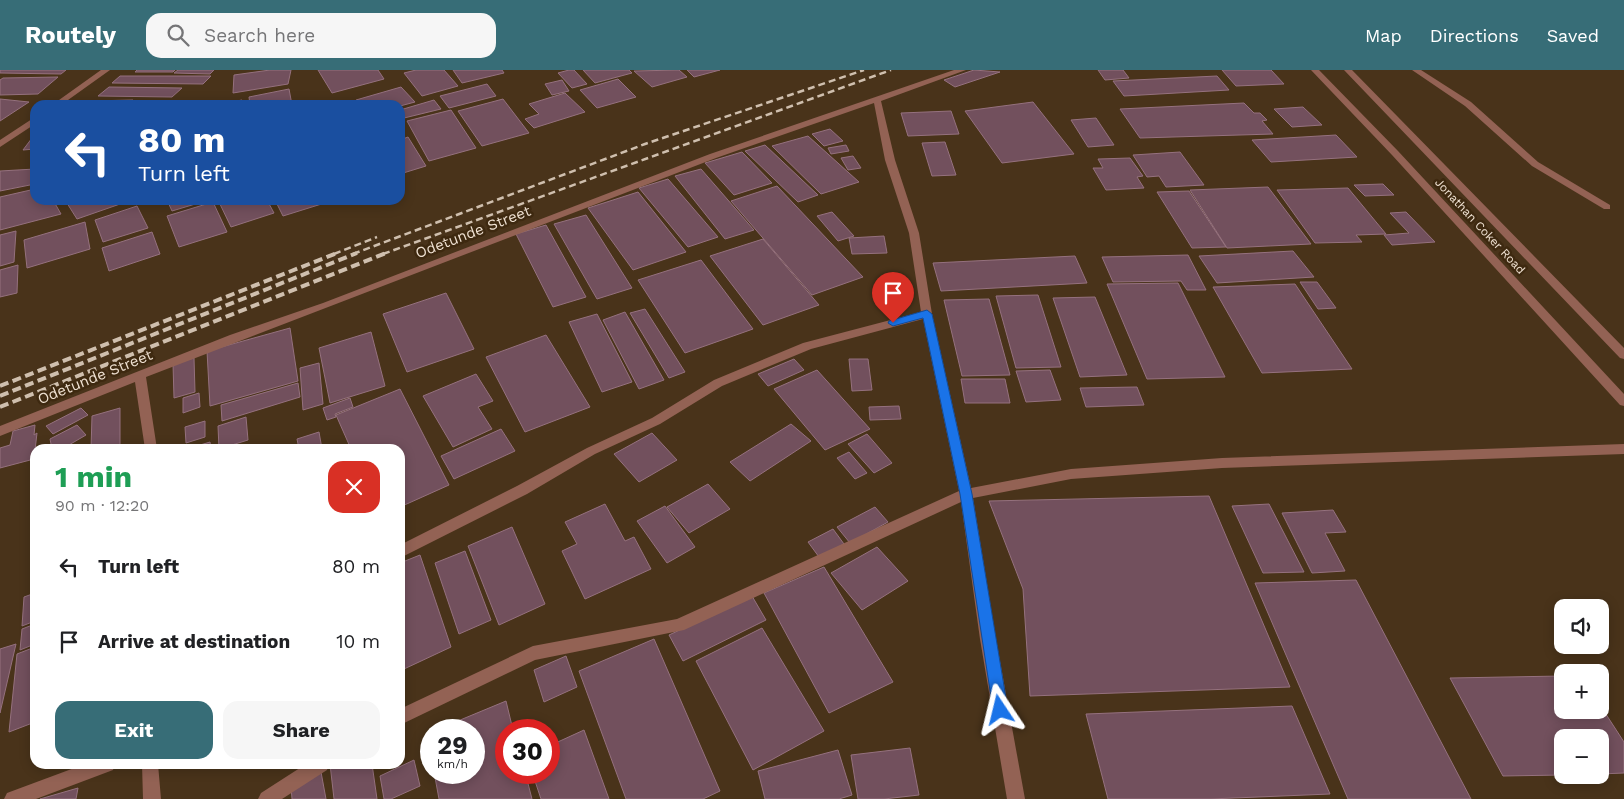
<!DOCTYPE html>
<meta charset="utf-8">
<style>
:root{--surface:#fff;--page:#f6f6f6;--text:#202124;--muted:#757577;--accent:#376d77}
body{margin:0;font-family:"Work Sans",sans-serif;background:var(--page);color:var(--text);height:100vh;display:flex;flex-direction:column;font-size:19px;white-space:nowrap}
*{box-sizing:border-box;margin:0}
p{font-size:16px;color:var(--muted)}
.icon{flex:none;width:28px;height:28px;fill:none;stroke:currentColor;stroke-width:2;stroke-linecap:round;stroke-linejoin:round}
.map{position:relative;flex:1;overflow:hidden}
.side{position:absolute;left:30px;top:374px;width:375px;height:325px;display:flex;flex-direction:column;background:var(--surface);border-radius:15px;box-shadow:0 2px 12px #0003}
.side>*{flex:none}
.hud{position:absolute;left:30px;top:30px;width:375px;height:105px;border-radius:15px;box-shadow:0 2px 12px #0003;background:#1a4fa0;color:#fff;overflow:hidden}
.buttons{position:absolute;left:1554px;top:529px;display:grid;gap:10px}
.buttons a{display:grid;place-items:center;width:55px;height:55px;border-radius:10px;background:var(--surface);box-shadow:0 2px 12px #0003;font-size:25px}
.speed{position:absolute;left:420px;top:649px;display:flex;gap:10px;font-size:25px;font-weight:700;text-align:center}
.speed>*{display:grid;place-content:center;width:65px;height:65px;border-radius:50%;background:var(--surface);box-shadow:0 2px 12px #0003;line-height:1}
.speed small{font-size:12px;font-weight:400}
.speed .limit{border:8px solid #d22;background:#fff;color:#111}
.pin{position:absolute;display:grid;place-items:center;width:42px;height:42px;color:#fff;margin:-51px -21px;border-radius:50% 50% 50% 0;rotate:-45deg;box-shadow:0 0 5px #0007}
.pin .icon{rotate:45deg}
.me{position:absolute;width:55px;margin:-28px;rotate:350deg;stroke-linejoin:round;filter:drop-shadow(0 0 4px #0008)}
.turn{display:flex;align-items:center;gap:18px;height:105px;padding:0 25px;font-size:22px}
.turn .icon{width:65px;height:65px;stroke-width:2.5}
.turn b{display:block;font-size:35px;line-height:42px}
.round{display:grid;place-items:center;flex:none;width:52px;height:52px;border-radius:15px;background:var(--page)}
.summary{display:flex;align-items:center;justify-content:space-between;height:85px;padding:0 25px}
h1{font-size:30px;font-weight:700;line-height:38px;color:#1e9e55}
.button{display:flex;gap:10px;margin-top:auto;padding:10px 25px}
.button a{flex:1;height:58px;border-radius:15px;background:var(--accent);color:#fff;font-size:20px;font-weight:700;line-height:58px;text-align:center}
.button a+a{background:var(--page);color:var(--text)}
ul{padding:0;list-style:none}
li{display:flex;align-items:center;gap:15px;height:75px;padding:0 25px}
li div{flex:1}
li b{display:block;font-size:19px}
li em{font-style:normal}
header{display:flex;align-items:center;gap:30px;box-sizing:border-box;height:70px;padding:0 25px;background:var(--accent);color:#fff}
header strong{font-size:24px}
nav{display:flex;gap:28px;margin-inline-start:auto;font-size:18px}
.search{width:350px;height:45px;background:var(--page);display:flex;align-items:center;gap:12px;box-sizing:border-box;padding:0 18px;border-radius:15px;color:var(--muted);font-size:19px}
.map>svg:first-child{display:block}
.building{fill:#72505d;stroke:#95717e}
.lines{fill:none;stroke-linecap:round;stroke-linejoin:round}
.street{fill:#936254;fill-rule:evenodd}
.rail-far1{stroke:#cfbfae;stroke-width:2.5;stroke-dasharray:7 4;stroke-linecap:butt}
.rail{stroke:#cfbfae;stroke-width:4;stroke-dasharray:9 4.5;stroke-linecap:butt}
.route{fill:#1a73e8;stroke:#114b97}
.labels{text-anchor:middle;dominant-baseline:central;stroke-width:5;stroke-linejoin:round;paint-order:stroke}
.far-street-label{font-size:12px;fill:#efe1d2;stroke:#3e2910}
.street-label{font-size:15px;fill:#efe1d2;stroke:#3e2910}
</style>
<header>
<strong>Routely</strong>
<div class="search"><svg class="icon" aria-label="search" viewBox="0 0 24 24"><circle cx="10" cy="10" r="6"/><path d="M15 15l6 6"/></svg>Search here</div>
<nav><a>Map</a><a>Directions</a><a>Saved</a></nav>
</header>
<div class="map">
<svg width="1624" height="729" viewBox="0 0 1624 729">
<rect width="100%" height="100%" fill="#49331a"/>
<!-- building -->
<path class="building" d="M 0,0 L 66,0 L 61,4 L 0,3 Z
M 137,0 L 175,0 L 173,2 L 135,2 Z
M 178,0 L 214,0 L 210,4 L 174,3 Z
M 270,0 L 291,0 L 288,14 L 233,23 L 234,5 Z
M 318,0 L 378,0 L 384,9 L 332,23 Z
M 416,0 L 444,0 L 458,16 L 422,26 L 404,3 Z
M 453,0 L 502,0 L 504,3 L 462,13 Z
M 569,0 L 574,0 L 587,14 L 572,18 L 558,3 Z
M 583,0 L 629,0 L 632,3 L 595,13 Z
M 679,0 L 687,7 L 652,17 L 634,1 Z
M 687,0 L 720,0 L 694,7 Z
M 974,0 L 1000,2 L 955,17 L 944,10 Z
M 1098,0 L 1123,0 L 1129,8 L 1105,10 Z
M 1222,0 L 1271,0 L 1284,14 L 1236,16 Z
M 120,6 L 211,6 L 203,14 L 112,13 Z
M 1217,6 L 1229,20 L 1124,26 L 1113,11 Z
M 58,7 L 38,24 L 0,25 L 0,10 L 3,8 Z
M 618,9 L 636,27 L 597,38 L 580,20 Z
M 562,10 L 569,21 L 552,25 L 545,14 Z
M 487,14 L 496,26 L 449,38 L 440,26 Z
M 109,17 L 182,18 L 172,27 L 98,26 Z
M 401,17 L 415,32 L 400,36 L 361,35 L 356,30 Z
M 289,19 L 292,35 L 250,35 L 249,27 Z
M 565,23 L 585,42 L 534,58 L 525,49 L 539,44 L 529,34 Z
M 0,29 L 29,32 L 0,51 Z
M 503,29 L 529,63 L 482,76 L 458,41 Z
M 133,30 L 128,35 L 87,35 L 90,31 Z
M 242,30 L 243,35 L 215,35 Z
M 434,30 L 441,39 L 400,49 L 400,40 Z
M 1033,32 L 1074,84 L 1002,93 L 965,41 Z
M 139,33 L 186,33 L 184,35 L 137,35 Z
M 1244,33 L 1254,43 L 1260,43 L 1267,50 L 1262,51 L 1273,64 L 1140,68 L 1120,39 Z
M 1303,37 L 1322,55 L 1292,57 L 1274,39 Z
M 451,40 L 476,78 L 429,91 L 407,51 Z
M 951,41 L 959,64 L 908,66 L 901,43 Z
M 1096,48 L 1114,75 L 1088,77 L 1071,50 Z
M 830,59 L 843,71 L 824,76 L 812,64 Z
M 35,64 L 35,79 L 23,80 Z
M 1336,65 L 1357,87 L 1271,92 L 1252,70 Z
M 808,66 L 859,112 L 821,124 L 772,76 Z
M 408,67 L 426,96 L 400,104 L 400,70 Z
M 945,72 L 956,105 L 932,106 L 922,73 Z
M 765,75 L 818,125 L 798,132 L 745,81 Z
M 846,75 L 849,81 L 831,84 L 828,78 Z
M 742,82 L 772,113 L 734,125 L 705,93 Z
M 1180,82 L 1204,115 L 1166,117 L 1159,106 L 1147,107 L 1133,85 Z
M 853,86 L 861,98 L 848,100 L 841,88 Z
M 1130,88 L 1143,106 L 1137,107 L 1144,118 L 1106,120 L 1093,98 L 1103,98 L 1098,89 Z
M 35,99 L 35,114 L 0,121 L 0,101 Z
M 701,99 L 754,160 L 725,169 L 675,106 Z
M 668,109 L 718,167 L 688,177 L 639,118 Z
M 1383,114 L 1394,125 L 1365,126 L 1354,115 Z
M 777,116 L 863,207 L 812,225 L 731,131 Z
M 1268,117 L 1311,174 L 1227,178 L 1190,120 Z
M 1348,118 L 1386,164 L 1356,165 L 1362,172 L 1315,173 L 1277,120 Z
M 35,119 L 35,130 L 53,130 L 61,144 L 0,160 L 0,127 Z
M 1189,121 L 1226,177 L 1192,178 L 1157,122 Z
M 638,122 L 686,182 L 633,200 L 588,138 Z
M 65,130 L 122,130 L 123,133 L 77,149 Z
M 167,130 L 202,130 L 202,132 L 172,141 Z
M 218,130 L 267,130 L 274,143 L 231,157 Z
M 275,130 L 327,130 L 328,132 L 283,146 Z
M 213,132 L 227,162 L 179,177 L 167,146 Z
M 137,136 L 148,158 L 103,172 L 95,150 Z
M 832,142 L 854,166 L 838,171 L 817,146 Z
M 1406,142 L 1435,172 L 1392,175 L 1384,165 L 1409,163 L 1390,143 Z
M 586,145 L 632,218 L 597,229 L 554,154 Z
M 85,152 L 90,179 L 27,198 L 24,170 Z
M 546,155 L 586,227 L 553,237 L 516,164 Z
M 16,161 L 14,192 L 0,196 L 0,165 Z
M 152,162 L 160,184 L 109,201 L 102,178 Z
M 884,166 L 887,183 L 852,184 L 849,168 Z
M 763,169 L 819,235 L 763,255 L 710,186 Z
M 1293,181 L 1314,207 L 1217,213 L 1199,186 Z
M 1188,185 L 1206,220 L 1187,220 L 1181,211 L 1113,212 L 1102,187 Z
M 1075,186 L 1087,213 L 941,221 L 933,193 Z
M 701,190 L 753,259 L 685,283 L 638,210 Z
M 18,195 L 17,223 L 0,227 L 0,200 Z
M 1300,212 L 1317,212 L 1336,238 L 1318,239 Z
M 1178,213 L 1225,307 L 1147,309 L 1107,214 Z
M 1295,214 L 1352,299 L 1262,303 L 1213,217 Z
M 446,223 L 474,279 L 407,302 L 383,244 Z
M 1038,225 L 1061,297 L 1016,298 L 996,226 Z
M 1095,227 L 1127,305 L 1080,307 L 1053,228 Z
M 989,229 L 1010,305 L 962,306 L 944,230 Z
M 645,239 L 685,302 L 669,308 L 630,243 Z
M 625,242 L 664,310 L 639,319 L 603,250 Z
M 597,244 L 632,312 L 602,322 L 569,252 Z
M 290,258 L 298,311 L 210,336 L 207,281 Z
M 371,262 L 385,316 L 330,333 L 319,278 Z
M 546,265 L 590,337 L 525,362 L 486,287 Z
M 194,288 L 195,322 L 174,328 L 173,294 Z
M 794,289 L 804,300 L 768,316 L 758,304 Z
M 849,289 L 868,289 L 872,320 L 852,321 Z
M 319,293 L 323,334 L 303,340 L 300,298 Z
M 817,300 L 870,359 L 825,380 L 774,319 Z
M 1050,300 L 1061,330 L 1026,332 L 1016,301 Z
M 476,304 L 493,331 L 478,337 L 492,359 L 453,377 L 423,326 Z
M 961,309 L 1005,309 L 1010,333 L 965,333 Z
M 298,313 L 300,327 L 222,351 L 221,335 Z
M 1137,317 L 1144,335 L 1086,337 L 1080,318 Z
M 400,319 L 449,415 L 400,437 L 400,379 L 351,379 L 336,345 Z
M 199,323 L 200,337 L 183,343 L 183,328 Z
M 350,328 L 353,337 L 335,344 L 336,347 L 327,350 L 323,338 Z
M 899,336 L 901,349 L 870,350 L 869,337 Z
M 81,338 L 88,345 L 53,364 L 46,356 Z
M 120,338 L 120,379 L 91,379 L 92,346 Z
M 246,347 L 248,370 L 219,379 L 218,356 Z
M 205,351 L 205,367 L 186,373 L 185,357 Z
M 791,354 L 811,371 L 750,411 L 730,392 Z
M 35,355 L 34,365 L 37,363 L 34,389 L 0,398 L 0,378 L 10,375 L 13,361 Z
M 77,355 L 86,365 L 62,379 L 52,379 L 50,369 Z
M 501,359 L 515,381 L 454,409 L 441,386 Z
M 319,362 L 322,379 L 299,379 L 297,369 Z
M 652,363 L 677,390 L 639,412 L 614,384 Z
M 867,364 L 892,393 L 874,403 L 848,374 Z
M 210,372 L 211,379 L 187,379 Z
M 849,382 L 867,403 L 855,409 L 837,388 Z
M 708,414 L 730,439 L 689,463 L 667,437 Z
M 1209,426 L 1290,617 L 1030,626 L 1023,519 L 989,431 Z
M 605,434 L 625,471 L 634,467 L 651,499 L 585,529 L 562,481 L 577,474 L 565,452 Z
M 1269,434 L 1304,502 L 1263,503 L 1232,436 Z
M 665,436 L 695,477 L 667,493 L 637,451 Z
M 875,437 L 888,452 L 850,473 L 837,457 Z
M 1333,440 L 1346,462 L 1325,463 L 1345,501 L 1312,503 L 1282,443 Z
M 512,457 L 545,534 L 499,555 L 468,476 Z
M 833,459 L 844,474 L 819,487 L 808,472 Z
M 877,477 L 908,511 L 862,540 L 831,503 Z
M 465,481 L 491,550 L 459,564 L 435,493 Z
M 420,485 L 451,577 L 404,599 L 400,584 L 400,493 Z
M 824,497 L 893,612 L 829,643 L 764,523 Z
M 1356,510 L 1471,729 L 1348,729 L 1255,513 Z
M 35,523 L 35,551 L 22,556 L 24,527 Z
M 752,526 L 766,550 L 683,591 L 669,565 Z
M 35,554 L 35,574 L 20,580 L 22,559 Z
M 762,558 L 824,661 L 753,700 L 696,591 Z
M 654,569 L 720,721 L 703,729 L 626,729 L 579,601 Z
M 16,574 L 0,643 L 0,579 Z
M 35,577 L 35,652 L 9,662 L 17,584 Z
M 566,586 L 577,617 L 544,632 L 534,600 Z
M 1562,606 L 1562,640 L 1600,640 L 1600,635 L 1624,672 L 1624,703 L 1600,704 L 1600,668 L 1562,668 L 1562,705 L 1503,706 L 1450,608 Z
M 506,631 L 513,660 L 506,660 L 506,702 L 525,702 L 532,729 L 439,729 L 434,702 L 474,702 L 474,660 L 436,660 Z
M 1292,636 L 1330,724 L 1210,729 L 1108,729 L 1086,644 Z
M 584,660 L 609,729 L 541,729 L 532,702 L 549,702 L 549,676 Z
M 431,662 L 431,689 L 426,664 Z
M 910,678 L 919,725 L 884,729 L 858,729 L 851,685 Z
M 838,680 L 852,725 L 839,729 L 765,729 L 758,701 Z
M 414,690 L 420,716 L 391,729 L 384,729 L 380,706 Z
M 330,694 L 372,694 L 377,729 L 334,729 Z
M 321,702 L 326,729 L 292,729 L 291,716 Z
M 78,718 L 76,729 L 40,729 Z"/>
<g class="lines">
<!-- street -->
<path class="street" d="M 101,0 L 110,0 L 61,35 L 52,35 Z
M 954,0 L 966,0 L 881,31 L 895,90 L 919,163 L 932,244 L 971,418 L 1071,399 L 1222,388 L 1624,374 L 1624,384 L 1222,398 L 1071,409 L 973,428 L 996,569 L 1025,729 L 1007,729 L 980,569 L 961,432 L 684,560 L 535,590 L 400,655 L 400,639 L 533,576 L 677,549 L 959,421 L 923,249 L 811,279 L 722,316 L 660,354 L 595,384 L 527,424 L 400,488 L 400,475 L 517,416 L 587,378 L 652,348 L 714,310 L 803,273 L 921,242 L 909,163 L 885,90 L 874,33 L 716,88 L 146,307 L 157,379 L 145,379 L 135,312 L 0,366 L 0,356 L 230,265 L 323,233 L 710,84 Z
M 1311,0 L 1319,0 L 1398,81 L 1624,324 L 1624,336 L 1620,335 L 1392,85 Z
M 1344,0 L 1352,0 L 1624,278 L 1624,289 L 1620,288 Z
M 1412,0 L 1421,0 L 1471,32 L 1538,92 L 1610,135 L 1610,139 L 1604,139 L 1532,96 L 1465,36 Z
M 35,47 L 35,54 L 0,77 L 0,70 Z
M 85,694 L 115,694 L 113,700 L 36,729 L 4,729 L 7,723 Z
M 142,694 L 158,694 L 161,729 L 143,729 Z
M 306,694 L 329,694 L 327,700 L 282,729 L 258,729 L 261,723 Z"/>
<!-- rail-far1 -->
<path class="rail-far1" d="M 334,184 L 377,167
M 353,184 L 645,74 L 864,0
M 383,184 L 891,0"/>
<!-- rail -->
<path class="rail" d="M 0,316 L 337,183
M 0,326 L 357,183
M 0,337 L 386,183"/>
</g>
<!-- route -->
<path class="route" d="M 927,240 L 932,244 L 972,424 L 1008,640 L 1006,645 L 1000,647 L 995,645 L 993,640 L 960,424 L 923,248 L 893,256 L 888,253 L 889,251 Z"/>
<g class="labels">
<!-- far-street labels -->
<g class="far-street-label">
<text transform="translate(1480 156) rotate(47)">Jonathan Coker Road</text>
</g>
<!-- street labels -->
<g class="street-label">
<text transform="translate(473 162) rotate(-21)">Odetunde Street</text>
<text transform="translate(95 307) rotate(-22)">Odetunde Street</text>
</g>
</g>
</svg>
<div class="buttons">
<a><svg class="icon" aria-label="sound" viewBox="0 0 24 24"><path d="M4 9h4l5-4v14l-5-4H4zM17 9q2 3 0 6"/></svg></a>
<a>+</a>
<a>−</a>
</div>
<div class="speed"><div>29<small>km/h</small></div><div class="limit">30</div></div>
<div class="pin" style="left:893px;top:253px;background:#d93025"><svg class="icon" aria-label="arrive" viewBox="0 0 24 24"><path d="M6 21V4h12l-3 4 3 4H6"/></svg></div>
<svg class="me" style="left:1000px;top:640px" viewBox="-20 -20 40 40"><path d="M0-17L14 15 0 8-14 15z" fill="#1a73e8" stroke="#fff" stroke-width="4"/></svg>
<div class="hud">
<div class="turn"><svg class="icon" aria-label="left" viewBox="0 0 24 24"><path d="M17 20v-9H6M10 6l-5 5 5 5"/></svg><div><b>80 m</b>Turn left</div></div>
</div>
<section class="side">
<div class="summary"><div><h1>1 min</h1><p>90 m · 12:20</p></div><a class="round" style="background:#d93025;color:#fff"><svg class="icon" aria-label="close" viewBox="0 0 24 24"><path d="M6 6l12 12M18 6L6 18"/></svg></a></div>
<ul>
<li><svg class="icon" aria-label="left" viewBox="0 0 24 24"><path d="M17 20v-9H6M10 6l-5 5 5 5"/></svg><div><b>Turn left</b></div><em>80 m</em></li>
<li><svg class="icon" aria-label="arrive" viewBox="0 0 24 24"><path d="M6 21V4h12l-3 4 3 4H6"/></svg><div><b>Arrive at destination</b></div><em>10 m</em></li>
</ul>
<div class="button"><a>Exit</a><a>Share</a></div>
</section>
</div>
